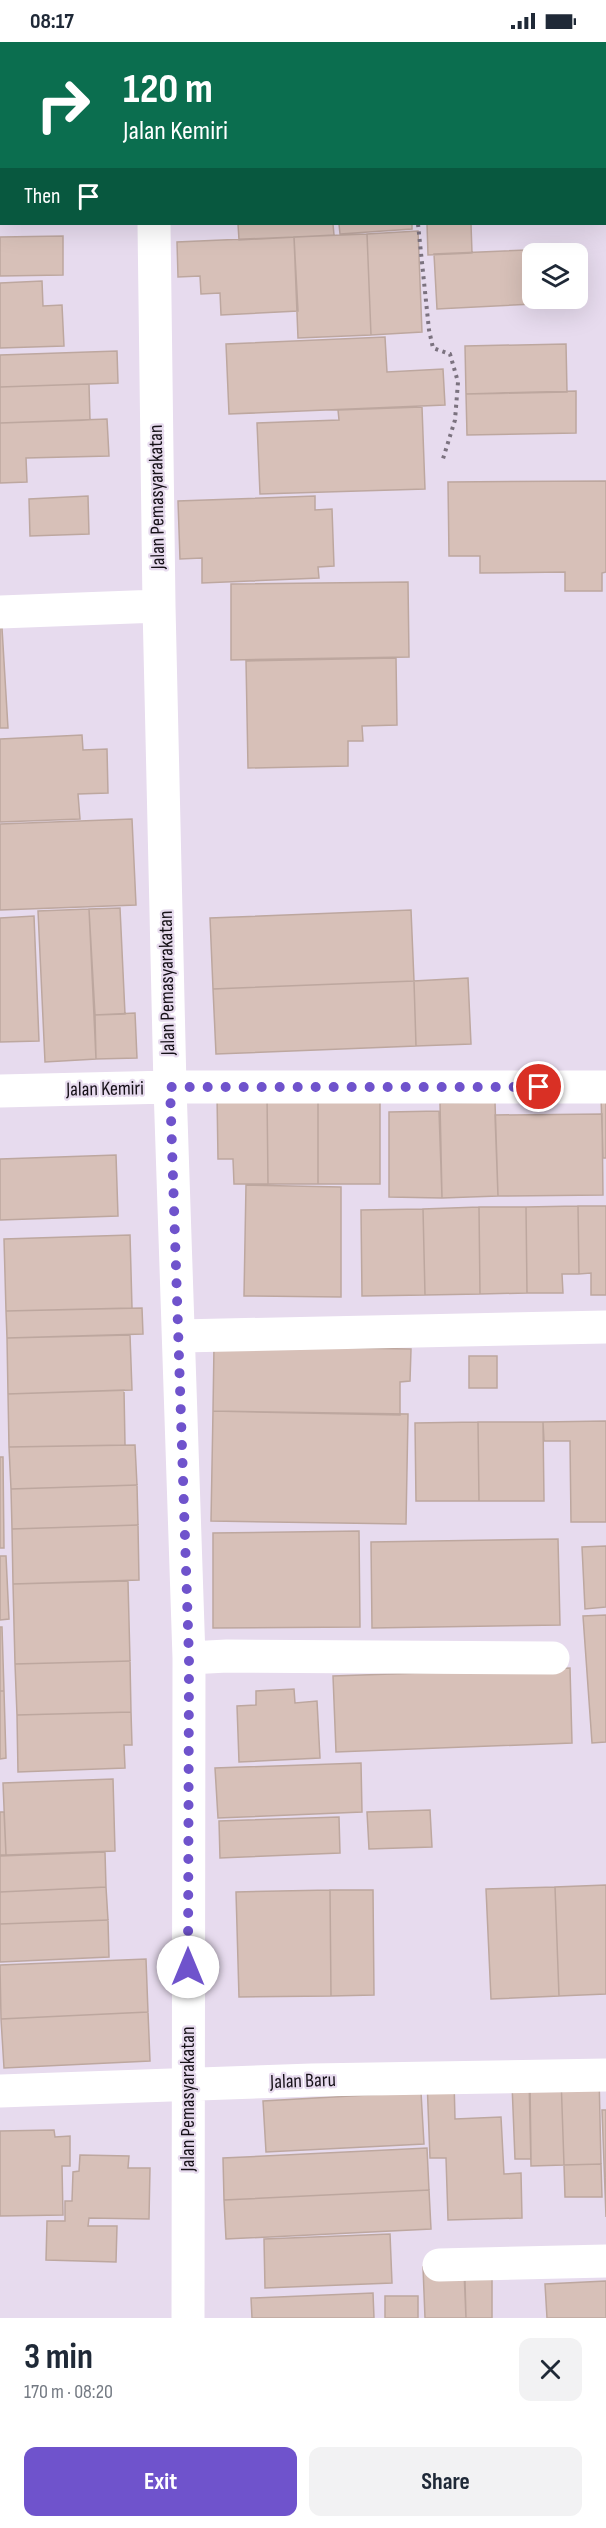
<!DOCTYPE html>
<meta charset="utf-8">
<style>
:root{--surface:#fff;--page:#f2f2f3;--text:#1f2937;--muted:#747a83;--accent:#6f53cc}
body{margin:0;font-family:"Sofia Sans Condensed",sans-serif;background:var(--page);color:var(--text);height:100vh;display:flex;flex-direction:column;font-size:22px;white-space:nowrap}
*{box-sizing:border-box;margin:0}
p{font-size:20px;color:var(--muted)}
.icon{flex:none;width:33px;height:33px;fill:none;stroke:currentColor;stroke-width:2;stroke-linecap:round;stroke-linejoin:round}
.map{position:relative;height:2276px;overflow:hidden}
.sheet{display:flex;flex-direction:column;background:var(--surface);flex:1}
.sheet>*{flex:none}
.top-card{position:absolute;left:0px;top:0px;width:606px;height:183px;box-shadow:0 6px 24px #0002;background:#0b6e4f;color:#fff;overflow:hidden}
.controls{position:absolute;left:522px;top:201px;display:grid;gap:12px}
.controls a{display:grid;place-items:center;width:66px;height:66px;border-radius:12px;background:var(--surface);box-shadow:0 6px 24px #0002;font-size:30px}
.pin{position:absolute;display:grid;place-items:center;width:51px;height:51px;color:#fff;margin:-26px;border:3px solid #fff;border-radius:50%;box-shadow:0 2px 6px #0007}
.me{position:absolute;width:66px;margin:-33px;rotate:0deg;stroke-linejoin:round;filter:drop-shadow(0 0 4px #0008)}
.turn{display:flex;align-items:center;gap:21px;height:126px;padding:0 24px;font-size:27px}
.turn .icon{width:78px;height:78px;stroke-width:2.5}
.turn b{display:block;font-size:42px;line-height:51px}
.then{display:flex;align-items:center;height:57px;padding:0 24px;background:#0003;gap:12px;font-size:22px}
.round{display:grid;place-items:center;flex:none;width:63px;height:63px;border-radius:12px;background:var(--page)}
.head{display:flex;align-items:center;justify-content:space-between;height:102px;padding:0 24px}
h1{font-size:36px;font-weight:700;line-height:45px}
.primary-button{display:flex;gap:12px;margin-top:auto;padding:12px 24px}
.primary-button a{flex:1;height:69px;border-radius:12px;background:var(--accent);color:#fff;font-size:24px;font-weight:700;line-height:69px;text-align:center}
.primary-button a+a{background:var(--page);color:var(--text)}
.status{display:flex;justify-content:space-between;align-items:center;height:42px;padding:0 30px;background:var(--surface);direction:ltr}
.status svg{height:16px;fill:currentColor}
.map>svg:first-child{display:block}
.building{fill:#d7c0b8;stroke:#bda79f;stroke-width:1.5}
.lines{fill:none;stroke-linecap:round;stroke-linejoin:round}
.path{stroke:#7b727f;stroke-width:4;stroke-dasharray:3 4.5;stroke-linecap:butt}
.minor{stroke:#fff;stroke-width:33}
.route{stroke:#6f53cc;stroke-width:10;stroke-dasharray:0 18}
.labels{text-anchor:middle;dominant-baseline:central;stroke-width:4.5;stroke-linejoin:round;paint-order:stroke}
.street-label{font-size:20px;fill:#161118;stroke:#e7dbee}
</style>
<div class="status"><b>08:17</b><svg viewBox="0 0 49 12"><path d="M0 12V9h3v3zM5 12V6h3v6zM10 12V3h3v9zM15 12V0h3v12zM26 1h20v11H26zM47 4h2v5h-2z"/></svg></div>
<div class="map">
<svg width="606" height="2276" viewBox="0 0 606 2276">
<rect width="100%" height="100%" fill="#e7dbee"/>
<!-- building -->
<path class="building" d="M 0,0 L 114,0 L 114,2 L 2,2 L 0,44 Z
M 0,45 L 2,45 L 0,130 Z
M 238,182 L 333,182 L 334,193 L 239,198 Z
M 339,182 L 412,182 L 412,187 L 340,192 Z
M 427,182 L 471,182 L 472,211 L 428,213 Z
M 418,189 L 422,290 L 371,293 L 367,192 Z
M 367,192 L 371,293 L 298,296 L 294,195 Z
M 63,194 L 63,233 L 0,234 L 0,195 Z
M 294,195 L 298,269 L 221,273 L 220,251 L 201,252 L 200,234 L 178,235 L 177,200 Z
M 552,207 L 552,212 L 532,212 L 532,256 L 554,256 L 554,261 L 437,267 L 434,212 Z
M 42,239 L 43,264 L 62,263 L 64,304 L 0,306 L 0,241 Z
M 385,295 L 387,330 L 443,327 L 445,363 L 229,372 L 226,302 Z
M 566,302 L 567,350 L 466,352 L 465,304 Z
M 117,309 L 118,341 L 0,345 L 0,313 Z
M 89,342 L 90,378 L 0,381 L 0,345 Z
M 576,349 L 576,391 L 467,393 L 466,352 Z
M 422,365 L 425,447 L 260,452 L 257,381 L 339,378 L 338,368 Z
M 107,377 L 109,414 L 26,416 L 27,440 L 0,441 L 0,381 Z
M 606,439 L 606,530 L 602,531 L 602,549 L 565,549 L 565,530 L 480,531 L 480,514 L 449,514 L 448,440 Z
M 88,454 L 89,492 L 30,494 L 29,457 Z
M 315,454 L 315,468 L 332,467 L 334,524 L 318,525 L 319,536 L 202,541 L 202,516 L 180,517 L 178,459 Z
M 408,540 L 409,615 L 231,618 L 231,542 Z
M 0,586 L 2,586 L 8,686 L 0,686 Z
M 396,616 L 397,683 L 362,684 L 363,699 L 348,699 L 348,724 L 248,726 L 246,619 Z
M 82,693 L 83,708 L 107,707 L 108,751 L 78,752 L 80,777 L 0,780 L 0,697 Z
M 132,777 L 136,863 L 0,868 L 0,782 Z
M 120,866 L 125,972 L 95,973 L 89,867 Z
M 89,867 L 96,1017 L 45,1020 L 38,869 Z
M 411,868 L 414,939 L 213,947 L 210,876 Z
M 34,874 L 39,999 L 0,1000 L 0,876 Z
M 468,936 L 471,1002 L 416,1004 L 414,939 Z
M 414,939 L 416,1004 L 216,1012 L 213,947 Z
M 135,971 L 137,1016 L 96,1017 L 95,973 Z
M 380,1051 L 380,1142 L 318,1142 L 318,1052 Z
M 267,1052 L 268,1142 L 234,1142 L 233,1117 L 218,1117 L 217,1053 Z
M 267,1052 L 318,1052 L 318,1142 L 268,1142 Z
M 601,1055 L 606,1055 L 606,1116 L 603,1116 Z
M 495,1060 L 498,1154 L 442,1156 L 440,1061 Z
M 439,1069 L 442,1156 L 389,1155 L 389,1070 Z
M 602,1072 L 603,1153 L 498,1154 L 495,1073 Z
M 116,1113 L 118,1174 L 0,1178 L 0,1117 Z
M 246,1143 L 341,1145 L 341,1255 L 244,1254 Z
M 578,1164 L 579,1232 L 562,1232 L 563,1251 L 527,1251 L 526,1165 Z
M 578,1164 L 606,1164 L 606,1253 L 591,1253 L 591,1231 L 579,1232 Z
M 479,1165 L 480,1252 L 425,1253 L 423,1167 Z
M 479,1165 L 526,1165 L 527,1251 L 480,1252 Z
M 423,1167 L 425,1253 L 362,1254 L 361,1168 Z
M 130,1193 L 132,1266 L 6,1269 L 4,1197 Z
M 142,1266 L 143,1292 L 7,1296 L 6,1269 Z
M 130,1293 L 132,1348 L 8,1352 L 7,1296 Z
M 214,1304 L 411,1307 L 410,1339 L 400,1340 L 400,1373 L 213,1369 Z
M 469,1314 L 497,1314 L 497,1346 L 469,1346 Z
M 124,1348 L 125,1403 L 9,1405 L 8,1352 Z
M 213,1369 L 408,1372 L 406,1482 L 211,1479 Z
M 606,1379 L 606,1480 L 571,1480 L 570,1399 L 544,1399 L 543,1380 Z
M 478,1380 L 479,1459 L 416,1459 L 415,1381 Z
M 478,1380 L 543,1380 L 544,1459 L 479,1459 Z
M 135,1403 L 137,1443 L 11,1447 L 9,1405 Z
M 0,1415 L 3,1415 L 4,1506 L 0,1506 Z
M 137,1443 L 138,1483 L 12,1487 L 11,1447 Z
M 138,1483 L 139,1538 L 13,1542 L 12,1487 Z
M 359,1489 L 360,1585 L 213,1586 L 213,1491 Z
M 558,1497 L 560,1583 L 372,1586 L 371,1500 Z
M 606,1504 L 606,1565 L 585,1567 L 582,1505 Z
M 0,1514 L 6,1514 L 9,1577 L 0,1578 Z
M 128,1539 L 130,1619 L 15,1622 L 13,1542 Z
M 606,1573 L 606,1700 L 592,1701 L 583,1574 Z
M 0,1585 L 2,1585 L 4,1649 L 0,1649 Z
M 130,1619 L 131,1670 L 17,1673 L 15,1622 Z
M 570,1626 L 572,1701 L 336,1710 L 333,1634 Z
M 294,1647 L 295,1661 L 317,1659 L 320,1716 L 239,1720 L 237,1664 L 256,1663 L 256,1649 Z
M 0,1649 L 4,1649 L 6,1716 L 0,1717 Z
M 131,1670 L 132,1703 L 124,1703 L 125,1726 L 18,1730 L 17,1673 Z
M 361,1721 L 362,1770 L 218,1776 L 215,1726 Z
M 113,1737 L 115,1809 L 6,1813 L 3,1741 Z
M 430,1768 L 432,1805 L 369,1807 L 367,1770 Z
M 0,1770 L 4,1770 L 6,1813 L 0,1813 Z
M 339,1775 L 340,1811 L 220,1816 L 219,1779 Z
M 105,1810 L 106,1845 L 0,1850 L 0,1814 Z
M 606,1843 L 606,1952 L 559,1954 L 555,1845 Z
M 106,1845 L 108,1878 L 0,1882 L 0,1850 Z
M 555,1845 L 559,1954 L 491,1957 L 486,1847 Z
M 330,1848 L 373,1848 L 374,1953 L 331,1954 Z
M 330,1848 L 331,1954 L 239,1955 L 236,1850 Z
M 108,1878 L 109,1915 L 0,1920 L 0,1882 Z
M 146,1917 L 148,1970 L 1,1977 L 0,1923 Z
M 148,1970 L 150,2019 L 4,2026 L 1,1977 Z
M 599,2033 L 601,2122 L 564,2123 L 561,2035 Z
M 561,2035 L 564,2123 L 531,2124 L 529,2036 Z
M 427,2038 L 454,2038 L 455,2077 L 501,2075 L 504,2132 L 521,2131 L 522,2176 L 448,2178 L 446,2116 L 430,2116 Z
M 512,2042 L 530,2042 L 531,2117 L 515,2117 Z
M 421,2050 L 424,2102 L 266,2110 L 263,2059 Z
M 602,2068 L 606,2068 L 606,2175 Z
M 54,2088 L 55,2095 L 70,2094 L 70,2124 L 62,2124 L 63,2173 L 0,2174 L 0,2089 Z
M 427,2106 L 429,2148 L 224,2158 L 223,2116 Z
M 80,2113 L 129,2114 L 128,2126 L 150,2126 L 149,2177 L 89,2176 L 88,2184 L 117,2184 L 116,2220 L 46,2218 L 47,2179 L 65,2179 L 65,2159 L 72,2159 L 73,2130 L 79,2129 Z
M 601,2122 L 602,2155 L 565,2155 L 564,2123 Z
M 429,2148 L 431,2187 L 226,2197 L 224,2158 Z
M 390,2192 L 392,2241 L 265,2246 L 264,2197 Z
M 423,2225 L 464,2229 L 466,2276 L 425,2276 Z
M 492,2237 L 492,2276 L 466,2276 L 465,2238 Z
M 606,2239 L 606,2276 L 547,2276 L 545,2242 Z
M 373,2251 L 374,2276 L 252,2276 L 251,2256 Z
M 385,2254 L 418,2254 L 418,2276 L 385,2276 Z"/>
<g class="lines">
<!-- path -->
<path class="path" d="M 418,182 L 429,288 L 433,306 L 450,312 L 458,340 L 455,378 L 442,420"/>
<!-- minor -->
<path class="minor" d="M 150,0 L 151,2
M 604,5 L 606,5
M 0,151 L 2,151
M 154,182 L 159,564 L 170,1045 L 189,1616 L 188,2276
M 0,570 L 159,564
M 0,1049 L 170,1045 L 606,1045
M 179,1294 L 606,1285
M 189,1616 L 227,1614 L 553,1616
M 0,2049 L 312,2038 L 606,2033
M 439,2223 L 606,2219"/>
</g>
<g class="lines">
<!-- route -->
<path class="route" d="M 188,1925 L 189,1616 L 170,1045 L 539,1045"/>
</g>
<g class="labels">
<!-- street labels -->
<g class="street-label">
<text transform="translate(157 455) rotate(-91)">Jalan Pemasyarakatan</text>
<text transform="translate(167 941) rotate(-91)">Jalan Pemasyarakatan</text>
<text transform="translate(105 1047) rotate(-1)">Jalan Kemiri</text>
<text transform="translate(303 2039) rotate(-2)">Jalan Baru</text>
<text transform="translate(188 2057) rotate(-90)">Jalan Pemasyarakatan</text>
</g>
</g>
</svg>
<div class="controls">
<a><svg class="icon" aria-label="layers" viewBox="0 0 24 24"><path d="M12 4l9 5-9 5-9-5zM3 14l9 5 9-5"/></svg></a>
</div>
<div class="pin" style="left:539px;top:1045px;background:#d93025"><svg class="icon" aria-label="arrive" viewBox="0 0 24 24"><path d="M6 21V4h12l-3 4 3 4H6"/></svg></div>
<svg class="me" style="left:188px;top:1925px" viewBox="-20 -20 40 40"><circle r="19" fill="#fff"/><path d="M0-13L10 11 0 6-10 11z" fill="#6f53cc"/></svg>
<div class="top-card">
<div class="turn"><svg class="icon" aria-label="right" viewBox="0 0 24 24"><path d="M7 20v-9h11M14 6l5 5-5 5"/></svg><div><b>120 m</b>Jalan Kemiri</div></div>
<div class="then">Then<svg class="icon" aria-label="arrive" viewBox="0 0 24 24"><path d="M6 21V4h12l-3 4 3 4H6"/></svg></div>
</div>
</div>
<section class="sheet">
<div class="head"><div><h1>3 min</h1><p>170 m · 08:20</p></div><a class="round"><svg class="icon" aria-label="close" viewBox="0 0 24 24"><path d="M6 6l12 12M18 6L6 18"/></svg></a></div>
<div class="primary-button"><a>Exit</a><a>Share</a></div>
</section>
